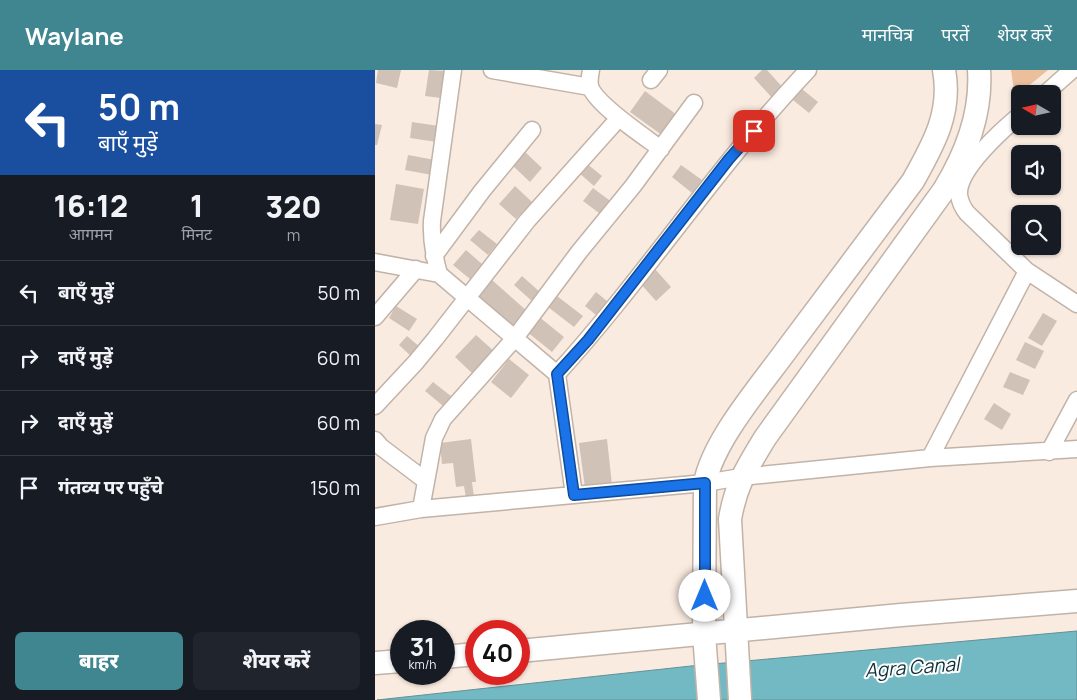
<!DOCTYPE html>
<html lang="hi">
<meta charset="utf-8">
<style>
:root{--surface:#171b24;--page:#20242c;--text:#f1f3f6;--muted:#9ea1a6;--line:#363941;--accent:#3f8690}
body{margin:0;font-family:Manrope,"Noto Sans Devanagari",sans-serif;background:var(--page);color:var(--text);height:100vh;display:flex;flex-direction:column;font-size:19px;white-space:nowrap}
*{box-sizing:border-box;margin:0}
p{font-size:16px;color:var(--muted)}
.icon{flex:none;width:28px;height:28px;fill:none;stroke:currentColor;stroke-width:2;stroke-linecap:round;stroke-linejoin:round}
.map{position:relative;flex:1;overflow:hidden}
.panel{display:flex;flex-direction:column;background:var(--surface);width:375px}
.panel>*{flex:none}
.banner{background:#1a4fa0;color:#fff;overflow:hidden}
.needle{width:32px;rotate:279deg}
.controls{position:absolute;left:636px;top:15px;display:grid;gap:10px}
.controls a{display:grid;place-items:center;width:50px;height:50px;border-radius:8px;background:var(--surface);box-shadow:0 1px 4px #0004;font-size:25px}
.speed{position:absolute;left:15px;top:550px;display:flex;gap:10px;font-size:25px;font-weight:700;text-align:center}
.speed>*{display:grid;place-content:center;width:65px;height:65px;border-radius:50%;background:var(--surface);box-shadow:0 1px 4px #0004;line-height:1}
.speed small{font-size:12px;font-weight:400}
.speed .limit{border:8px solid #d22;background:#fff;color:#111}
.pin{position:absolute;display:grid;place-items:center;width:42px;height:42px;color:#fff;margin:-21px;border-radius:10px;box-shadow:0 2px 8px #0006}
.me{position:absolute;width:55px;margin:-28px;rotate:0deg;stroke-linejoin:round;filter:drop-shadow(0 0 4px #0008)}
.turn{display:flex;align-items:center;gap:18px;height:105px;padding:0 15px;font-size:22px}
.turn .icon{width:65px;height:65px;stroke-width:2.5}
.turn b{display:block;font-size:35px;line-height:42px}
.eta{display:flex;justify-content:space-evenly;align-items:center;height:85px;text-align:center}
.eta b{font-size:30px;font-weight:800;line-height:35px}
.primary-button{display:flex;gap:10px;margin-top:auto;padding:10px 15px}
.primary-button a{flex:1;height:58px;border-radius:8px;background:var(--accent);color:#fff;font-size:20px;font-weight:800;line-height:58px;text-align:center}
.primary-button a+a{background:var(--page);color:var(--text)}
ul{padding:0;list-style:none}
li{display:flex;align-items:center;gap:15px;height:65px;padding:0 15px;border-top:1px solid var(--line)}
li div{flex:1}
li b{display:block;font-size:19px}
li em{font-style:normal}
header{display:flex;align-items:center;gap:30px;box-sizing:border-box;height:70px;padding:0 25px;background:var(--accent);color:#fff}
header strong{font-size:24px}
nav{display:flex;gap:28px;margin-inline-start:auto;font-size:18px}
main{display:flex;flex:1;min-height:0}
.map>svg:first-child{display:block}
.green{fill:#ebbe9c}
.water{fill:#73b9c3;stroke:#629197}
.building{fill:#d1c2b7}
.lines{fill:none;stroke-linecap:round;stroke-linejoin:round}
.street-casing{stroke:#c1b3a8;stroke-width:19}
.secondary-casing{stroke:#c1b3a8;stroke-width:25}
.street{stroke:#fff;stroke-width:16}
.secondary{stroke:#fff;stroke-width:22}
.route-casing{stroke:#114b97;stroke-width:12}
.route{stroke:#1a73e8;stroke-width:9}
.labels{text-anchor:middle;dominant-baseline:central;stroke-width:4;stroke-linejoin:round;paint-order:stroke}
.water-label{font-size:19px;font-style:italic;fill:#0d3035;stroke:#fff}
</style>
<header>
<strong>Waylane</strong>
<nav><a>मानचित्र</a><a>परतें</a><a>शेयर करें</a></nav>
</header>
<main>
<section class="panel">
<div class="banner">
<div class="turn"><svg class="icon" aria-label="left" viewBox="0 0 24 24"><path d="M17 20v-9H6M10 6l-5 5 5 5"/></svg><div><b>50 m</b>बाएँ मुड़ें</div></div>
</div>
<div class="eta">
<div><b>16:12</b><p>आगमन</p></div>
<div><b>1</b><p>मिनट</p></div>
<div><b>320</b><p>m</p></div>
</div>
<ul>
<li><svg class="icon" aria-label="left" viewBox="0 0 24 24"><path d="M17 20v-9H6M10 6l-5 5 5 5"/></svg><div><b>बाएँ मुड़ें</b></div><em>50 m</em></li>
<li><svg class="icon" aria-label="right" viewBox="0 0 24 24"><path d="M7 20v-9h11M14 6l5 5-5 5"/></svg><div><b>दाएँ मुड़ें</b></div><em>60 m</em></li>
<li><svg class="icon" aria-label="right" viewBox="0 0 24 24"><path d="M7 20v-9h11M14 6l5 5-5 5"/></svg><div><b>दाएँ मुड़ें</b></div><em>60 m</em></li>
<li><svg class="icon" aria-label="arrive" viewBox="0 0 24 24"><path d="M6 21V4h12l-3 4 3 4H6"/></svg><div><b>गंतव्य पर पहुँचे</b></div><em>150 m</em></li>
</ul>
<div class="primary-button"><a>बाहर</a><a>शेयर करें</a></div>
</section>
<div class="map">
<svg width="702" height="630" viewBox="0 0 702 630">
<rect width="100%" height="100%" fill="#faebe0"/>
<!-- green -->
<path class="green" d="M 636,0 L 673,0 L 640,27 Z"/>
<!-- water -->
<path class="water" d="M 702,561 L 702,630 L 2,630 L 316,596 Z"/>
<!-- building -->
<path class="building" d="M 3,0 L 26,0 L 22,18 L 1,13 Z
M 54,0 L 70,1 L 66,28 L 50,26 Z
M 387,0 L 392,0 L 410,20 L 399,30 L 379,8 Z
M 422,15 L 443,32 L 434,43 L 413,26 Z
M 270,21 L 306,48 L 291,68 L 255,42 Z
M 37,52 L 64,56 L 62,72 L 35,68 Z
M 0,54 L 7,55 L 2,75 L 0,75 Z
M 149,81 L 167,98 L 155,112 L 137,95 Z
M 33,85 L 60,90 L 57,105 L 30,100 Z
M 211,93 L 227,106 L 219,116 L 203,102 Z
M 306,95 L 327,110 L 317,123 L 297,107 Z
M 21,114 L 49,119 L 43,154 L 15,150 Z
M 140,116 L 157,132 L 141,149 L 124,134 Z
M 218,118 L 238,133 L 228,146 L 208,131 Z
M 104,160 L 122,174 L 113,185 L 95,170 Z
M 91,180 L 107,194 L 95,209 L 78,195 Z
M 280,199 L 296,217 L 281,231 L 265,213 Z
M 147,206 L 166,223 L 158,232 L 139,215 Z
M 117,210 L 152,241 L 138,257 L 103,227 Z
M 221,222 L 238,236 L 227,250 L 210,236 Z
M 182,226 L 208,246 L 199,257 L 173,237 Z
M 21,236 L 42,249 L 34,261 L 14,248 Z
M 668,243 L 682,251 L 667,276 L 653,268 Z
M 163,246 L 189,267 L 177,282 L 151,261 Z
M 101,265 L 120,282 L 99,305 L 80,287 Z
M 32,266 L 46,278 L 37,287 L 24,275 Z
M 650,272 L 669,281 L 660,299 L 641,290 Z
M 134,289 L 154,305 L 136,328 L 116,312 Z
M 635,302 L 655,310 L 648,325 L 628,317 Z
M 58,312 L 81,330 L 73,340 L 50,321 Z
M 619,333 L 636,344 L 627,360 L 609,349 Z
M 96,369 L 101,412 L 97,412 L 99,427 L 91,428 L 89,416 L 81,417 L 78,393 L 67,394 L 65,373 Z
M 232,369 L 237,415 L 210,418 L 204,373 Z"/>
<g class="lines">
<defs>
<path id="street" d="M 117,0 L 215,17
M 216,0 C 215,5 214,11 215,16 C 220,34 270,67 286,79
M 276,10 L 284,0
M 670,24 L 697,0
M 645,45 C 627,60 582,100 584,125 C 585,132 588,138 592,143 L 652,201 L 702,234
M 59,186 L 107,121 L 157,60
M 0,192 L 64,204 L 182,304 L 199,425
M 64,204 C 59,186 56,169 57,151 L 78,0
M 0,247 L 41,199
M 182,304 C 270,207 342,96 433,0
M 0,336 L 41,292 L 60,269 L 152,151 L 244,48
M 0,370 L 6,377 L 51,411
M 674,382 L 702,330
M 555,388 L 652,201
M 46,439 L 59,368 L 68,349 L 140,268 L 204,182 L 258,116 L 319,33
M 0,447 L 46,439 L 330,413 L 366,407 L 555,388 L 702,379"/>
<path id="secondary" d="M 144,581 L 526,545 L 702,531
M 69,587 L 101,584
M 0,593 L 26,591
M 334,630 L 329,564 L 330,413 C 338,370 387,314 413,278 C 455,222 496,167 538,111 C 558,75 577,43 569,0
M 365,630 L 355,449 C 361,414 372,398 390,368 L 569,120 C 591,84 607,43 604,0"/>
</defs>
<!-- street casing -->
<use href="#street" class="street-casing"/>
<!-- secondary casing -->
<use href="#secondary" class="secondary-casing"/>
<!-- street -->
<use href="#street" class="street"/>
<!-- secondary -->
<use href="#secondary" class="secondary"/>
</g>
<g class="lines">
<defs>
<path id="route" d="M 330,526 L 330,413 L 199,425 L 182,304 L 213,270 L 354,89 L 379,61"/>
</defs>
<!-- route casing -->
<use href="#route" class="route-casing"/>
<!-- route -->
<use href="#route" class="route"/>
</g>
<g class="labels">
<!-- water labels -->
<g class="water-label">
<text transform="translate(537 597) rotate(-4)">Agra Canal</text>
</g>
</g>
</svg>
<div class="controls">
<a><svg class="needle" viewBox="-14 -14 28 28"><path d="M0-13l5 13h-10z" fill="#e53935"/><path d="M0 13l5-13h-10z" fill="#9ea1a6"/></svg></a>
<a><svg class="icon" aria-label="sound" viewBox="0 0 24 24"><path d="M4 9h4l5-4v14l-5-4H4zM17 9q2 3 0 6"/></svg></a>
<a><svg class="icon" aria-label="search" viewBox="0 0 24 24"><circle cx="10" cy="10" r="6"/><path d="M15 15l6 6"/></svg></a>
</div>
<div class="speed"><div>31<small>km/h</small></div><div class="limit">40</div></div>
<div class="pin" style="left:379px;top:61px;background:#d93025"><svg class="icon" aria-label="arrive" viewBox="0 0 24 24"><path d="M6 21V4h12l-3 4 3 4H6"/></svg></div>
<svg class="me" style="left:330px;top:526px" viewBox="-20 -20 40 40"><circle r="19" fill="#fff"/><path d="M0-13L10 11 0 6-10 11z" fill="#1a73e8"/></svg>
</div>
</main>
